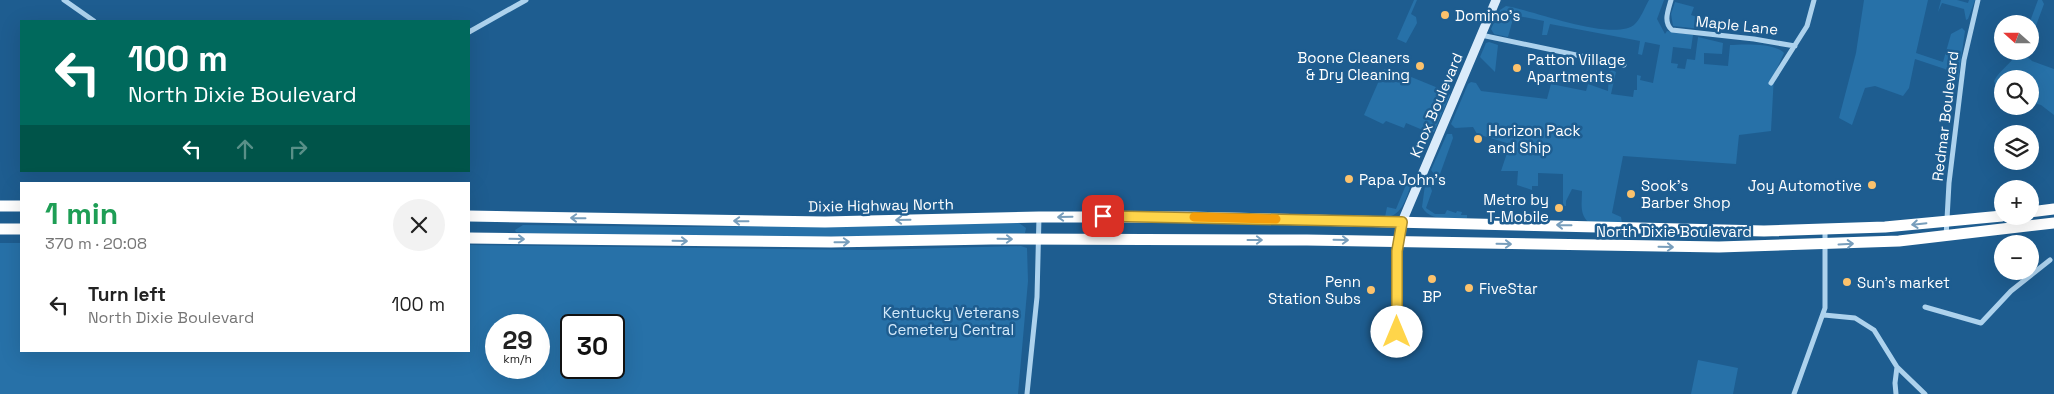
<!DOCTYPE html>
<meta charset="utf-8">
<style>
:root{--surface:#fff;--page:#f2f2f2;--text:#222;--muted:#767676}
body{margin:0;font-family:"Space Grotesk",sans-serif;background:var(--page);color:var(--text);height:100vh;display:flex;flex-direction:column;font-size:19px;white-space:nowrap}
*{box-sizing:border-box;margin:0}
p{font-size:16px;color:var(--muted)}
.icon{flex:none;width:28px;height:28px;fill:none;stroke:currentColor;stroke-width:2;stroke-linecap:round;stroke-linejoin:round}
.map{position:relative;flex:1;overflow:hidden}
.side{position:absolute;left:20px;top:182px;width:450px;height:170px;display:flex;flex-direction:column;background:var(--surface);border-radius:0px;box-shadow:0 5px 20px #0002}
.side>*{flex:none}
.banner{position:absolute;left:20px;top:20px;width:450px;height:152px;border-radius:0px;box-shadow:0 5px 20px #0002;background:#00695c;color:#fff;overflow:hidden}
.needle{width:32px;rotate:291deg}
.fabs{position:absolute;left:1994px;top:15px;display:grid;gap:10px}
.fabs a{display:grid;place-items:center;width:45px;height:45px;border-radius:50%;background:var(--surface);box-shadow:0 5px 20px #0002;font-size:25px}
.speed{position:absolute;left:485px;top:314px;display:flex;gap:10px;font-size:25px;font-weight:700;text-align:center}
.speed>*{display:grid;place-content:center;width:65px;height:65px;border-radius:50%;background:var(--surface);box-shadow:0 5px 20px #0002;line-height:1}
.speed small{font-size:12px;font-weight:400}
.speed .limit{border:2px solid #111;border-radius:8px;background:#fff;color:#111}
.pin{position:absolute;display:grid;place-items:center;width:42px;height:42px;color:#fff;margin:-21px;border-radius:10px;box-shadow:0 2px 8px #0006}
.me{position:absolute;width:55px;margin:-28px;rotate:0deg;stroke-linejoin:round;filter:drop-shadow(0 0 4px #0008)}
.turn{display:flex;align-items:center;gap:18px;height:105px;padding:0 25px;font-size:22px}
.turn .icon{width:65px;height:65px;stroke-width:2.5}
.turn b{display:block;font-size:35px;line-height:42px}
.lanes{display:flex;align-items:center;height:48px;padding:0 25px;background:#0003;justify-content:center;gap:25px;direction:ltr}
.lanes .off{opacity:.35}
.round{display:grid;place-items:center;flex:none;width:52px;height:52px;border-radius:26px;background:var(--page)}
.summary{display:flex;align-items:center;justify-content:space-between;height:85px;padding:0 25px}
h1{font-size:30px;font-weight:600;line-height:38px;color:#1e9e55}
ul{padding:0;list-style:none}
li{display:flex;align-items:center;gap:15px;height:75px;padding:0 25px}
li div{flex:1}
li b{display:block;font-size:19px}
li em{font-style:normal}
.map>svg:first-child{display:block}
.green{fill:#2771a8;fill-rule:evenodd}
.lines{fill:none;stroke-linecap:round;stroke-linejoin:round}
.street{stroke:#add2ed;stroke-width:5}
.secondary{stroke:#daebfa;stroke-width:9}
.highway{stroke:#fff;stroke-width:11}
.oneway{stroke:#789ebc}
.route-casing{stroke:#a68a30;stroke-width:12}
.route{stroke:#ffd54a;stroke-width:9}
.slow{stroke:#f59e0b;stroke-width:9}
.poi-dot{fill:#fcc26c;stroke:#1e5d90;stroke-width:2}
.labels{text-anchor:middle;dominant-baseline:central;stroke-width:5;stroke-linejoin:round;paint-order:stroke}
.poi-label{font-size:15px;fill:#fff;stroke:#1e5d90;text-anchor:start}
.street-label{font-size:15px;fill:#fff;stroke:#1e5d90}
.park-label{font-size:15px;fill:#d3e9fa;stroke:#1e5d90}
</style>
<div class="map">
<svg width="2054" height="394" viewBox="0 0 2054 394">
<rect width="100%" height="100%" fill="#1e5d90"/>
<!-- green -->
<path class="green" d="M 1414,0 L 1417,0 L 1411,14 L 1416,17 L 1417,23 L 1406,43 L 1397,39 Z
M 1649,0 L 1664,0 L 1657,19 L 1665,34 L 1667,31 L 1693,35 L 1691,49 L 1673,47 L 1671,63 L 1678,64 L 1677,68 L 1685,69 L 1687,59 L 1695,60 L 1698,37 L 1723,43 L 1722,54 L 1704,53 L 1704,64 L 1728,66 L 1730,45 C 1743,44 1776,43 1784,53 L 1774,75 L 1771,131 L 1739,135 L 1736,164 L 1623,156 L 1612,213 L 1621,217 L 1622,223 L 1589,223 C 1579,214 1582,203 1582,191 L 1572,189 L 1566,201 L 1566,206 L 1563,206 L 1563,174 L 1538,173 L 1538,186 L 1532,186 L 1532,190 L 1517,185 L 1518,171 L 1501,171 L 1510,144 L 1477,134 L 1473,127 L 1455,128 L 1451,124 L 1468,84 L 1471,82 L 1476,83 L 1481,91 L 1547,99 L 1551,84 L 1586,91 L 1588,84 L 1608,91 L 1609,72 L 1612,70 L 1616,72 L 1611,94 L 1633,97 L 1634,90 L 1637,90 L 1637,75 L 1641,76 L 1640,80 L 1653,83 L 1660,45 L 1645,42 L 1642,55 L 1638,54 L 1640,41 L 1550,24 L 1547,35 L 1542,35 L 1544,21 L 1514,15 L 1508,37 L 1494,34 L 1491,29 L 1500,10 L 1506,6 C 1532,10 1615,43 1635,24 C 1641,18 1645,7 1649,0 Z
M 1864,0 L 1928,0 L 1916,53 L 1943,62 L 1951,34 L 1962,28 L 1965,31 L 1958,80 L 1945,69 L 1915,59 L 1909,88 L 1903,96 L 1875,86 L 1865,88 L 1852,125 L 1839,118 L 1856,53 Z
M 1941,0 L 1957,0 L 1968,3 L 1969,0 L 1975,0 L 1968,19 L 1966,20 L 1964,9 L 1942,3 L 1938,12 Z
M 2038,0 L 2042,0 L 2044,4 L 2030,42 L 2029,24 Z
M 1675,2 L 1694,7 L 1691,15 L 1703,19 L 1701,29 L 1673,26 L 1671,14 Z
M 1489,42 L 1498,45 L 1495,72 L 1480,57 L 1486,43 Z
M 2018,51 L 2024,51 L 2023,53 L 2032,61 L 2054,69 L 2054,115 L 2041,105 L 2030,102 L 2030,79 L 2002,79 L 2002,94 L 1998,92 L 1994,81 C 2000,69 2013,63 2018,51 Z
M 1384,69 L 1392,72 L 1394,70 L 1448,92 L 1450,95 L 1434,132 L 1430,133 L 1406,123 L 1404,128 L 1386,121 L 1383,124 L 1364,115 Z
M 1447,134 L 1452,134 L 1453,138 L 1440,174 L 1435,175 L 1431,170 Z
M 1403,176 L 1411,178 L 1412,181 C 1407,195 1403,217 1385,217 L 1387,207 L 1396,209 L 1408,180 Z
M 1429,183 L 1432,191 L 1426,208 L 1435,214 L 1445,214 L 1447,210 L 1456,213 L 1457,211 L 1462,212 L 1461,215 L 1467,215 L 1467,218 C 1452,218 1430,222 1422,207 L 1425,185 Z
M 1019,223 L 1026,228 L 1025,233 L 806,237 L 526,233 L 516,232 L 515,230 L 523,225 L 683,227 Z
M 0,243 L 21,243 L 21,351 L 469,351 L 469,245 L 871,250 L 1021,246 L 1027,248 L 1028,281 L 1018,394 L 0,394 ZM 496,325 L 539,325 L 539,368 L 496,368 ZM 571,325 L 614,325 L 614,368 L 571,368 Z
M 1698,360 L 1738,368 L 1733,394 L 1691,394 Z"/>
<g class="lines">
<!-- street -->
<path class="street" d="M 64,0 L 94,21
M 1671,0 C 1668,11 1663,22 1672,30 L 1754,39 L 1795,46
M 469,32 L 526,0
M 1481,35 L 1624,65
M 1771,83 L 1807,26 L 1814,0
M 1946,237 L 1949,183 L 1964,60 L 1978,0
M 1925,307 L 1981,323 L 2011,291 L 2050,260
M 1824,315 L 1855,318 L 1874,330 L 1897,367 L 1895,383 L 1896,394
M 1397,332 L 1397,251 L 1401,223
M 1897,367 L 1925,394
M 1027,394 L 1037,297 L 1039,217
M 1794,394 L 1825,308 L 1825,230"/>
<!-- secondary -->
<path class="secondary" d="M 1402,222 L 1496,0"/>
<!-- highway -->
<path class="highway" d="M 0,206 L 21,206
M 2030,212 L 2054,209
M 469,216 L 825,222 L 1039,217 L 1187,217 L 1764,231 L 1885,227 L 2002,216
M 0,229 L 21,229
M 469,238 L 831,242 L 991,239 L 1307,240 L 1719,247 L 1899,241 L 2054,223"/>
</g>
<!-- one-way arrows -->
<defs><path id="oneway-shaft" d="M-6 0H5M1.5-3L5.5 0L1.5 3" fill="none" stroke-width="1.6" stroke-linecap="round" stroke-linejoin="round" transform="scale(1.25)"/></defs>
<g class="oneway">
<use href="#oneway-shaft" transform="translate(1065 217) rotate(179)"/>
<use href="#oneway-shaft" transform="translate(578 218) rotate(-179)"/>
<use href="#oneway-shaft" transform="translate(903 220) rotate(179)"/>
<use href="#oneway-shaft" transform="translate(741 221) rotate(-179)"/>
<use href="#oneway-shaft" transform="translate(1919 224) rotate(174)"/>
<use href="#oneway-shaft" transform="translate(1564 225) rotate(-179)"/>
<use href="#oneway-shaft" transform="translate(517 239) rotate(1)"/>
<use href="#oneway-shaft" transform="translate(1005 239) rotate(1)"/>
<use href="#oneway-shaft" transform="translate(1255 240)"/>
<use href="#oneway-shaft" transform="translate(1341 240) rotate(1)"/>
<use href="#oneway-shaft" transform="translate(680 241) rotate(1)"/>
<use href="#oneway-shaft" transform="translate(842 242) rotate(-1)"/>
<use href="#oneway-shaft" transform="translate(1504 244) rotate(1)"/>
<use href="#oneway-shaft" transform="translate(1846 244) rotate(-3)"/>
<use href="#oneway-shaft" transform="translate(1666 247) rotate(1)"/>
</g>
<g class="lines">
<defs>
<path id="route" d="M 1103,216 L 1402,222 L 1397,251 L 1397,332"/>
</defs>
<!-- route casing -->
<use href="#route" class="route-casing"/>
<!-- route -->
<use href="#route" class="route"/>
<!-- slow -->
<path class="slow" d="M 1194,217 L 1276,219"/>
</g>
<!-- markers -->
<g class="poi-dot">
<circle cx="1445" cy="15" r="5"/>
<circle cx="1420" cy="66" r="5"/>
<circle cx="1517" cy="68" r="5"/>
<circle cx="1478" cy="139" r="5"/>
<circle cx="1349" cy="179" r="5"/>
<circle cx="1872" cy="185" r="5"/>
<circle cx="1631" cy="194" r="5"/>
<circle cx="1559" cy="208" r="5"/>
<circle cx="1432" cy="279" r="5"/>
<circle cx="1847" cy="282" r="5"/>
<circle cx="1469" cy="288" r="5"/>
<circle cx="1371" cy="290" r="5"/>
</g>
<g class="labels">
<!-- poi labels -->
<g class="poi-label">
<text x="1455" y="15">Domino's</text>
<text x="1410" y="57" text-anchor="end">Boone Cleaners<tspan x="1410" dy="17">&amp; Dry Cleaning</tspan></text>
<text x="1527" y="59">Patton Village<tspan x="1527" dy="17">Apartments</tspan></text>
<text x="1488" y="130">Horizon Pack<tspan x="1488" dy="17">and Ship</tspan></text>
<text x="1359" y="179">Papa John's</text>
<text x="1641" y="185">Sook's<tspan x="1641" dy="17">Barber Shop</tspan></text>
<text x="1862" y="185" text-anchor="end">Joy Automotive</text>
<text x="1549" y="199" text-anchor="end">Metro by<tspan x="1549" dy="17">T-Mobile</tspan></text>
<text x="1361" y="281" text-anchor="end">Penn<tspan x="1361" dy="17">Station Subs</tspan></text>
<text x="1857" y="282">Sun’s market</text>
<text x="1479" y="288">FiveStar</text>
<text x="1432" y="296" text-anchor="middle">BP</text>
</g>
<!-- street labels -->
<g class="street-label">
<text transform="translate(1737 25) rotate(6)">Maple Lane</text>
<text transform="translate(1436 105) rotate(-67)">Knox Boulevard</text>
<text transform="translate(1945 116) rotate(-83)">Redmar Boulevard</text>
<text transform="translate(881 205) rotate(-1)">Dixie Highway North</text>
<text x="1674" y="231">North Dixie Boulevard</text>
</g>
<!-- park labels -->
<g class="park-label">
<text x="951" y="312">Kentucky Veterans<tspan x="951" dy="17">Cemetery Central</tspan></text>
</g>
</g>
</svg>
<div class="fabs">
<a><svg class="needle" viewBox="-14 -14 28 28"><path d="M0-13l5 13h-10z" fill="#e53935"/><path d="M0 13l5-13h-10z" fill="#767676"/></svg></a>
<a><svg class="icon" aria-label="search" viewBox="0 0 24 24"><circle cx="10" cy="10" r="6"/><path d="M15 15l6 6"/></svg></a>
<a><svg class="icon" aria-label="layers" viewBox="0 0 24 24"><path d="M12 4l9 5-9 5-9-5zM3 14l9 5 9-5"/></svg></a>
<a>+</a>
<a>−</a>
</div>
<div class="speed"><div>29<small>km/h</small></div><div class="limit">30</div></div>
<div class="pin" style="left:1103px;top:216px;background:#d93025"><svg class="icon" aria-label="arrive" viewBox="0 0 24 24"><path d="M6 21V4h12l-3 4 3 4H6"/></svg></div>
<svg class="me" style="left:1397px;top:332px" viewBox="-20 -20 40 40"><circle r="19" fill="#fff"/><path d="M0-13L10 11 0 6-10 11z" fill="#ffd54a"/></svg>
<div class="banner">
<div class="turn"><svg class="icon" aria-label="left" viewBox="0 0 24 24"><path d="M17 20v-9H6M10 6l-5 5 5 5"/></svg><div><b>100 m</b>North Dixie Boulevard</div></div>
<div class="lanes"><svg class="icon" aria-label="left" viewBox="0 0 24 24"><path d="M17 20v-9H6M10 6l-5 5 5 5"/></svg><svg class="icon off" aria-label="ahead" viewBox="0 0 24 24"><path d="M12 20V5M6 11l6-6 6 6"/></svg><svg class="icon off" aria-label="right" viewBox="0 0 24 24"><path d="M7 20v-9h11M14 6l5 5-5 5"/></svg></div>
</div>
<section class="side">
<div class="summary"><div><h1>1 min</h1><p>370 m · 20:08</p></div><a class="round"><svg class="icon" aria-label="close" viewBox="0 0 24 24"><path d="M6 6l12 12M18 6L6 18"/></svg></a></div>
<ul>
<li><svg class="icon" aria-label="left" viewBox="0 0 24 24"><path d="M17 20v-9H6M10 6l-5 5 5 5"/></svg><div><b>Turn left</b><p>North Dixie Boulevard</p></div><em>100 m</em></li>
</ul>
</section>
</div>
